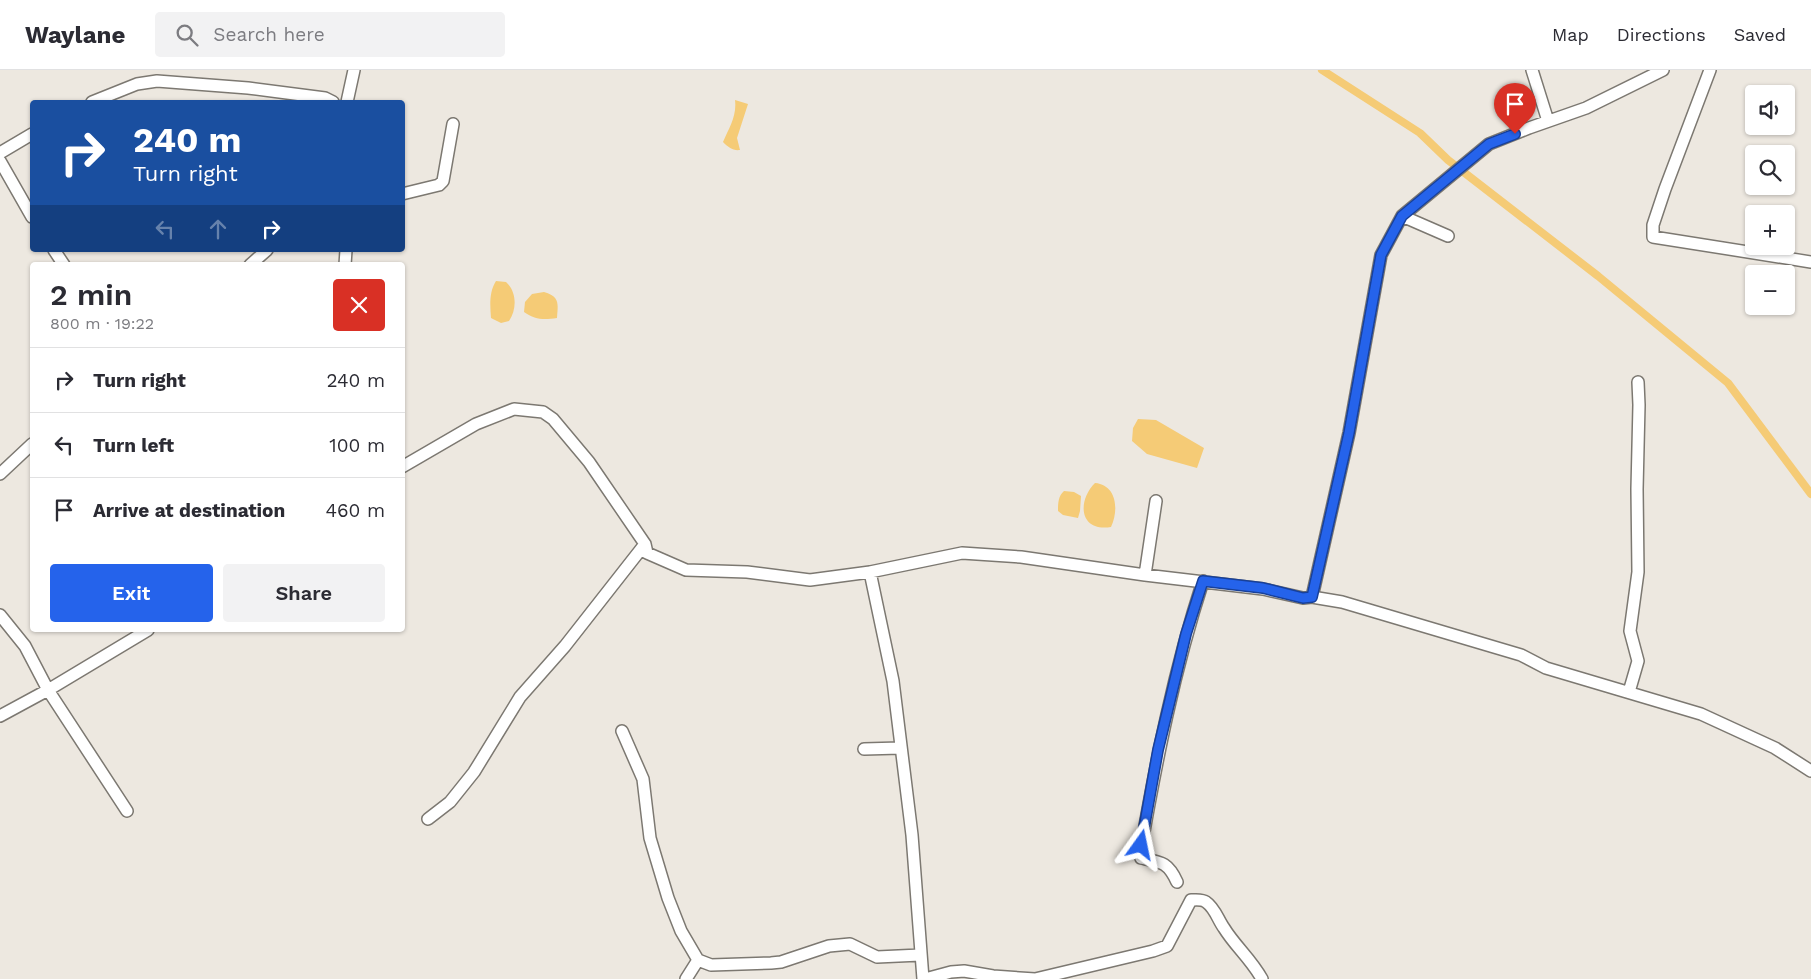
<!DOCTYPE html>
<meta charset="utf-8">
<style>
:root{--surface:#fff;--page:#f2f2f3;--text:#2b2b33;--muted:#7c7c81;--line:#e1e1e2;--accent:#2563eb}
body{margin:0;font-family:"Work Sans",sans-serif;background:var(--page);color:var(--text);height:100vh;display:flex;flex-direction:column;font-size:19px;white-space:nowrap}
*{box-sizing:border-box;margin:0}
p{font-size:16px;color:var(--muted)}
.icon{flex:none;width:28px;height:28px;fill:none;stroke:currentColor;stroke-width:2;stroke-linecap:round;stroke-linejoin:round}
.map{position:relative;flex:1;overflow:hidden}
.details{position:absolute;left:30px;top:192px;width:375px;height:370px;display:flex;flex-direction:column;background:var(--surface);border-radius:5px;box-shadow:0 1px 4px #0004}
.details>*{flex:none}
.top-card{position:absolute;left:30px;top:30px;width:375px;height:152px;border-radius:5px;box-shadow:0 1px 4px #0004;background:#1a4fa0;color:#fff;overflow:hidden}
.tools{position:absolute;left:1745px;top:15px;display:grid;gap:10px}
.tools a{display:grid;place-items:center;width:50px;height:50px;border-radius:5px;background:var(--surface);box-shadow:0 1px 4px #0004;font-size:25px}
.pin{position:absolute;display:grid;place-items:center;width:42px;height:42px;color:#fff;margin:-51px -21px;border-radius:50% 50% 50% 0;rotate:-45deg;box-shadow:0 0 5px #0007}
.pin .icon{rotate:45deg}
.me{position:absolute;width:55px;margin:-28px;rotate:12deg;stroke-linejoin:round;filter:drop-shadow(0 0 4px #0008)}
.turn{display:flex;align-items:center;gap:18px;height:105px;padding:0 20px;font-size:22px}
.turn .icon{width:65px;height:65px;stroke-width:2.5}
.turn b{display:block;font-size:35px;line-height:42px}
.lanes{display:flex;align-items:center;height:48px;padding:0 20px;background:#0003;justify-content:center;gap:25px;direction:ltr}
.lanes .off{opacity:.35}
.round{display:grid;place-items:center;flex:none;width:52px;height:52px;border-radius:5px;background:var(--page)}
.headline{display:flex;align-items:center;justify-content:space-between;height:85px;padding:0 20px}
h1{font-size:30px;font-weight:600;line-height:38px}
.action{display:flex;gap:10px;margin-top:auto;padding:10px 20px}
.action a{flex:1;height:58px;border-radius:5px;background:var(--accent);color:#fff;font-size:20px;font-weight:600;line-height:58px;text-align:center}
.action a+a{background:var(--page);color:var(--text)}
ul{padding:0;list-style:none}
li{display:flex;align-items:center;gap:15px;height:65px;padding:0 20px;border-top:1px solid var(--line)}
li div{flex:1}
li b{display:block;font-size:19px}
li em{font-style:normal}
header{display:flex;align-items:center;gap:30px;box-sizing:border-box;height:70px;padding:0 25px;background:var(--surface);border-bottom:1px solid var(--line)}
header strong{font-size:24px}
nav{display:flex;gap:28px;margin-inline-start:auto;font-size:18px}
.search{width:350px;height:45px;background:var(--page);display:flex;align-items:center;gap:12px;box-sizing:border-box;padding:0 18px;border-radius:5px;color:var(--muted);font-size:19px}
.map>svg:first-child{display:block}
.water{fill:#f5cb76}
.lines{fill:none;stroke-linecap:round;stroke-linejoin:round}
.canal{stroke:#f5cb76;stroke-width:8}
.minor-casing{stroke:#7c7871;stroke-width:14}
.minor{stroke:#fff;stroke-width:11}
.route-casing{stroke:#184099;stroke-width:12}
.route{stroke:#2563eb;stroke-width:9}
</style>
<header>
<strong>Waylane</strong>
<div class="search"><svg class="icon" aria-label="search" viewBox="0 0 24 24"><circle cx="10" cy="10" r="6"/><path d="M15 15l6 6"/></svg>Search here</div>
<nav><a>Map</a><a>Directions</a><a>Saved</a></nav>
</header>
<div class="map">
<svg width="1811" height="909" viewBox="0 0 1811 909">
<rect width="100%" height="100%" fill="#ede8e0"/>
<!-- water -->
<path class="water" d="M 735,30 L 748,34 L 737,68 L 740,80 C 733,81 728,77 723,72 C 729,58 737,46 735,30 Z
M 496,211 L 506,212 C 517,222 517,239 509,251 L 501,253 L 491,248 C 490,235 489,222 496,211 Z
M 544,222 C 560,227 558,233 557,248 C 544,250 535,250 524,242 L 525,232 L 532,224 Z
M 1138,349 L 1156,350 L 1204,378 L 1197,398 L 1147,384 L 1132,371 L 1133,358 Z
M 1095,413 C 1117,415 1119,440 1111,457 C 1079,462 1077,431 1095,413 Z
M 1064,421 L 1074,422 L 1081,426 L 1080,441 L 1078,448 L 1063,445 L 1058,441 C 1058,434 1058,426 1064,421 Z"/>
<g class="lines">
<!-- canal -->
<path class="canal" d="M 1322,0 L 1420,63 L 1448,90 L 1598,206 L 1728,313 L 1811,424"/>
<defs>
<path id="minor" d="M 1532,0 L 1548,51
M 1710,0 L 1665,119 L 1653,155 L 1653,167 L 1811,192
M 92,32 L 137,14 L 157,11 L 248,18 L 325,28 L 333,32
M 347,32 L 354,0
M 0,83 L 32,64
M 0,91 L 32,147
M 402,124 L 439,115 L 443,111 L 453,54
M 1402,146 L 1448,166
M 54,180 L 64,195
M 250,195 L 267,180
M 345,195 L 346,180
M 402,397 L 476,354 L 514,339 L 543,342 L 553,349 L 589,392 L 645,474 L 647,483 L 686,500 L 747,502 L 810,510 L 870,502 L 962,483 L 1021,487 L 1145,505 L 1263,519 L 1303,528 L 1312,527 L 1342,532 L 1521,585 L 1546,598 L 1701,644 L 1775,678 L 1811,701
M 0,404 L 32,374
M 870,502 L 893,611 L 912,765 L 923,909
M 1145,505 L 1156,431
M 1312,527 L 1349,363 L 1381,185 L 1402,146 L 1489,74 L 1529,58 L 1586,38 L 1663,0
M 0,545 L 25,576 L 48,620 L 127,741
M 1629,622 L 1638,591 L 1630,561 L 1638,502 L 1637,419 L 1639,335 L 1638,312
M 0,646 L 48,620 L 148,560
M 622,661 L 643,709 L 650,768 L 668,828 L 681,861 L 698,890 L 711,895 L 771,893 L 781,892 L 829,876 L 850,874 L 877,887 L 920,885
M 864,679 L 900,678
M 428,749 L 450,732 L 474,702 L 520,627 L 565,576 L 645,474
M 1177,812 C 1168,792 1161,792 1141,788 L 1140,784 C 1156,692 1174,600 1203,511
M 686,909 L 698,890
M 925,909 L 951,902 L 964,901 L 993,906 L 1035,909 L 1153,881 L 1167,876 L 1191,830 C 1196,830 1202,829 1206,832 C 1215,838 1218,850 1224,858 C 1235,876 1251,889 1262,909"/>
</defs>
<!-- minor casing -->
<use href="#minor" class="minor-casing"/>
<!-- minor -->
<use href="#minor" class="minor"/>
</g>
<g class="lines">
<defs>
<path id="route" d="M 1141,775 L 1158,680 L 1186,564 L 1203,511 L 1263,518 L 1303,528 L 1312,527 L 1349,363 L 1381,185 L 1402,146 L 1489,74 L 1515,64"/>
</defs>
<!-- route casing -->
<use href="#route" class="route-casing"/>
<!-- route -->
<use href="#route" class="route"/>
</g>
</svg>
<div class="tools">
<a><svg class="icon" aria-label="sound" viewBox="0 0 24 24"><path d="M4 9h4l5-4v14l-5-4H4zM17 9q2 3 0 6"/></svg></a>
<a><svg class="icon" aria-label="search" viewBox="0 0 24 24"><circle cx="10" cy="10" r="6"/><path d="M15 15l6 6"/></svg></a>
<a>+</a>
<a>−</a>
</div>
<div class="pin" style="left:1515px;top:64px;background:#d93025"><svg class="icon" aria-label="arrive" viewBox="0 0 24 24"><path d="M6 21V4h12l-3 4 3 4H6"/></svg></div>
<svg class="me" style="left:1141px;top:775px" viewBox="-20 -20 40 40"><path d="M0-17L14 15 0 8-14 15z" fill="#2563eb" stroke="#fff" stroke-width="4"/></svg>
<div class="top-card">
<div class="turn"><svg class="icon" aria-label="right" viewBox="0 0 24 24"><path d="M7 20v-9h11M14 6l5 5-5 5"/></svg><div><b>240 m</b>Turn right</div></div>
<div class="lanes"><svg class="icon off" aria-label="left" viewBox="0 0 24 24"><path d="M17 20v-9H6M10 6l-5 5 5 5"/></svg><svg class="icon off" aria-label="ahead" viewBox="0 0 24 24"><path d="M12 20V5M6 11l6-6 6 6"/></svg><svg class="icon" aria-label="right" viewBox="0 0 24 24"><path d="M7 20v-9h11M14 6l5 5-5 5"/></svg></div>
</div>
<section class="details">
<div class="headline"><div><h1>2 min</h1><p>800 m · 19:22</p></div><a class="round" style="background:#d93025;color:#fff"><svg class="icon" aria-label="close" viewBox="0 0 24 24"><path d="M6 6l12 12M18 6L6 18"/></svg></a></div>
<ul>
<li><svg class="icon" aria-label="right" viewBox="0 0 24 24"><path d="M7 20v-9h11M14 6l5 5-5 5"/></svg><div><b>Turn right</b></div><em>240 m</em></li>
<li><svg class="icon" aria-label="left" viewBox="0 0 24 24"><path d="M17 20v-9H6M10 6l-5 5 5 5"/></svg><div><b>Turn left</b></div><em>100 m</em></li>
<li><svg class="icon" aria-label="arrive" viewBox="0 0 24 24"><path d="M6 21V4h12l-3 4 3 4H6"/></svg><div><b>Arrive at destination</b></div><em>460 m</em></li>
</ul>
<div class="action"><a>Exit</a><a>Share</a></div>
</section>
</div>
